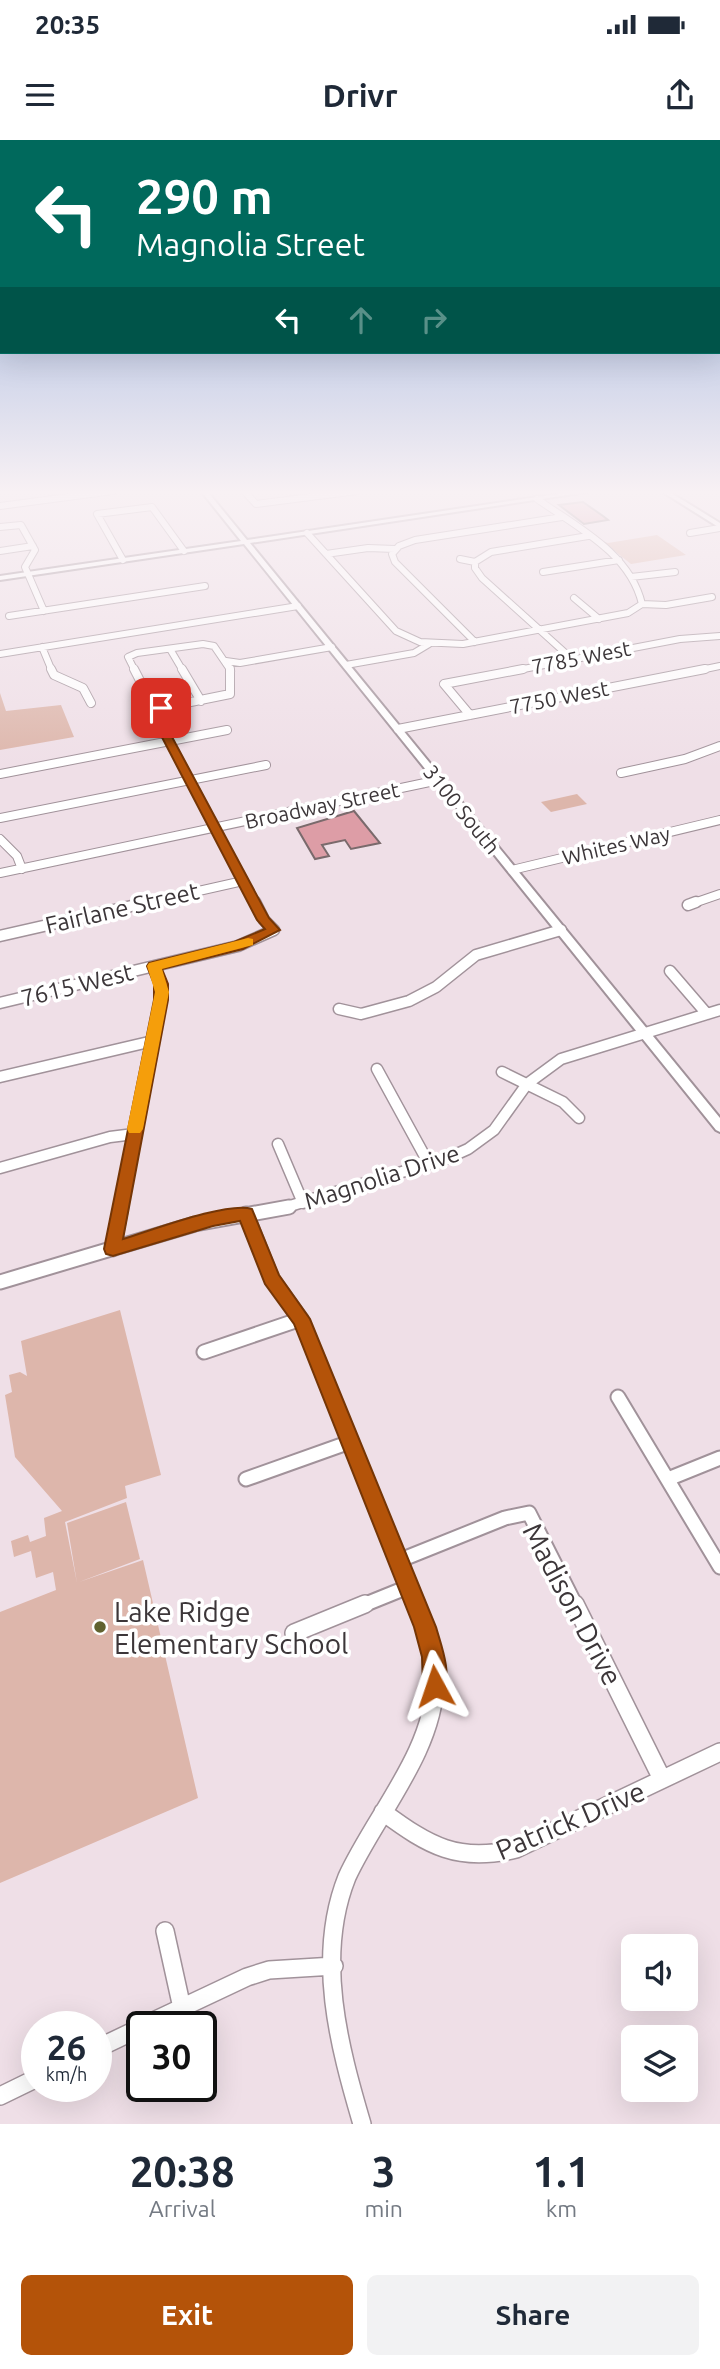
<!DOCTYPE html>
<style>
:root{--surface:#fff;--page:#f2f2f3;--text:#1f2937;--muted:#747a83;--accent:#b45309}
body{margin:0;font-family:Ubuntu,sans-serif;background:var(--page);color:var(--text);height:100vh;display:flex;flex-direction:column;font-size:26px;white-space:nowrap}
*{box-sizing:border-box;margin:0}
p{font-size:23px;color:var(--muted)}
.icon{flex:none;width:38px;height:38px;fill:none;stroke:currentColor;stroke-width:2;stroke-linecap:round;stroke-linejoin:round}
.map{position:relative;height:1984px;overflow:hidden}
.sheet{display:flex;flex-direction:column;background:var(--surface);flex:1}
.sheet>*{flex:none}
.top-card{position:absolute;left:0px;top:0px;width:721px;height:214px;box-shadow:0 7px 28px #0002;background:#00695c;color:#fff;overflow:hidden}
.tools{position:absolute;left:621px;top:1794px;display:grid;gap:14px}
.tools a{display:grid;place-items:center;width:77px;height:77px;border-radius:10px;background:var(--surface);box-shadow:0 7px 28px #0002;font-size:35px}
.speed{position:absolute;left:21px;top:1871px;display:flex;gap:14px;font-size:35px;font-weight:700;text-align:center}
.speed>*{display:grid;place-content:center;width:91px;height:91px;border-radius:50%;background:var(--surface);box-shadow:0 7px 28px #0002;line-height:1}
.speed small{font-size:18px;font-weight:400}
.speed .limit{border:4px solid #111;border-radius:10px;background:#fff;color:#111}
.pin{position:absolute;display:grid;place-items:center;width:60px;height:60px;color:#fff;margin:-30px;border-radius:14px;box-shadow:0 4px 10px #0006}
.me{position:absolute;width:77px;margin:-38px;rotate:355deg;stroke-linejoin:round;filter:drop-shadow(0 0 5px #0008)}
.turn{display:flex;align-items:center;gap:24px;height:147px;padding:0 21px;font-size:32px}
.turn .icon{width:91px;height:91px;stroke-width:2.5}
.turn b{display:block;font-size:49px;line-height:60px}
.lanes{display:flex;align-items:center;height:66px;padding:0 21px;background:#0003;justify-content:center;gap:35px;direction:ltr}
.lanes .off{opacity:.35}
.eta{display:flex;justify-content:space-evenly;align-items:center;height:119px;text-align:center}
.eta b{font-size:42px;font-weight:700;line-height:49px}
.button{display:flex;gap:14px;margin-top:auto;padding:14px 21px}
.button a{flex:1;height:80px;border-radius:10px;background:var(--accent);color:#fff;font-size:28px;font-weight:700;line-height:80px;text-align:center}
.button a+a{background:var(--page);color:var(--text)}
.status{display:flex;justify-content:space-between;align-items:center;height:49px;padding:0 35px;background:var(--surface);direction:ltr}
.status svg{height:19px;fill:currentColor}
header{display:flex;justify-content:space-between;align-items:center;height:91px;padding:0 21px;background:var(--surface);font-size:32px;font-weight:700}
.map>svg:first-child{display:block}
.green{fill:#ddb6ab}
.building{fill:#dd9da6;stroke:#7a6a6c;stroke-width:2}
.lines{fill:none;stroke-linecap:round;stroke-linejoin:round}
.minor-far4-casing{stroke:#a1929a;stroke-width:8}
.minor-far3-casing{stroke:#a1929a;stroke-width:10}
.minor-far2-casing{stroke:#a1929a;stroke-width:13}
.minor-far1-casing{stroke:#a1929a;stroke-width:17}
.minor-casing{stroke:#a1929a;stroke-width:20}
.tertiary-casing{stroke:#a1929a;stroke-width:4}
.minor-far4{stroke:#fff;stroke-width:6}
.minor-far3{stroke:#fff;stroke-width:8}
.minor-far2{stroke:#fff;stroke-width:10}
.minor-far1{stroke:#fff;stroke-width:13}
.minor{stroke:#fff;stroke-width:17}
.tertiary{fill:#fff;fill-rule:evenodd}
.route{fill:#b45309;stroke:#753606;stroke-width:2}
.slow{fill:#f59e0b}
.poi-dot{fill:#61622f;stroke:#fff;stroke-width:2.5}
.labels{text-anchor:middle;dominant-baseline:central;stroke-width:7;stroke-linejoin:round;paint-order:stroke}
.far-street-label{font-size:21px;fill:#3c3639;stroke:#fff}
.street-label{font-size:24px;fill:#3c3639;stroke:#fff}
.near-street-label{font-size:28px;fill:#3c3639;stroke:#fff}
.near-poi-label{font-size:28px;fill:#3c3639;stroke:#fff;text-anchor:start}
</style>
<div class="status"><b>20:35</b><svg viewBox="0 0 49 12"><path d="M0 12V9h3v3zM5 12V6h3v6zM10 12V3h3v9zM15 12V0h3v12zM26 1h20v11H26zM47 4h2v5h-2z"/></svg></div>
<header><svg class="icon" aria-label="menu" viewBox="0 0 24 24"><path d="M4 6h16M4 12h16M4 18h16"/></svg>Drivr<svg class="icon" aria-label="share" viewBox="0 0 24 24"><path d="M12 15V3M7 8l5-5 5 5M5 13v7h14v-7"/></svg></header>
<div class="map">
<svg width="720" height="1984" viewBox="0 0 720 1984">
<rect width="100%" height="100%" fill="#efdfe7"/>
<!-- green -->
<path class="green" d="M 657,395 L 686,415 L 631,424 L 602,401 L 608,403 Z
M 0,553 L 6,571 L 61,565 L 74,597 L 0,610 Z
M 577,654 L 587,664 L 551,672 L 541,662 Z
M 120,1170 L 161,1335 L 125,1346 L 127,1358 L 65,1382 L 77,1443 L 67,1383 L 126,1362 L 140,1419 L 79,1442 L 143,1420 L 198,1658 L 0,1743 L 0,1472 L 56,1450 L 53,1432 L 36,1438 L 31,1411 L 14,1417 L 11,1401 L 28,1395 L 30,1402 L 46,1396 L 44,1378 L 62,1371 L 15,1317 L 5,1255 L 12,1252 L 9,1235 L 20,1232 L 27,1236 L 21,1201 Z"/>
<!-- building -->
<path class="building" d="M 583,362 L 603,376 L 608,380 L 584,384 L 559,365 Z
M 354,671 L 380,703 L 351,709 L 345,700 L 322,705 L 329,716 L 315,719 L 297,688 Z"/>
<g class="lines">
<defs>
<path id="minor-far4" d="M 244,351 L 256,364 L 357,351
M 537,359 C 577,387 630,413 642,464
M 0,366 L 113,351
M 0,387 L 21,385 L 35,410 L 25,427 L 44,471
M 307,393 L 396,491 L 420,502 L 463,504 L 628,473 L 642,464
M 690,393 L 720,388
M 0,411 L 33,406
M 326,414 L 368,408 L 395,409
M 460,419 L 475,422 L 491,412 L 588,396
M 123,420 L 97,374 L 152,367 L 184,411
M 475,422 L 475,428 L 482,438 L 572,519
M 543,432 L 619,420
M 631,437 L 675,432
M 574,458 L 599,479
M 642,464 L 666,465 L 712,457
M 9,476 L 205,446
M 475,502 L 395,422 L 392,414 L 399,406 L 415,400 L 562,377
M 42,507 L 52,531
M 170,509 L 183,531
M 0,514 L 298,466
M 226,521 L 240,523 L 332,507
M 346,525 L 414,513 L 429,504
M 135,531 L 128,517 L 137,513 L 203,504 L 214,506 L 231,531
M 513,531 L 680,499 L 720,496
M 696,531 L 720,526"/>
<path id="minor-far3" d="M 51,529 L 54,535 L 83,548 L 91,563
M 134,529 L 153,566 L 166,567 L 230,554 L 230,529
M 182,529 L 201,561
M 161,568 L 157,575 L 159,582 L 256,764
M 470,575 L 444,544 L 523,529
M 398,589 L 705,529
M 621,633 L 685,619 L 720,606
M 0,634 L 227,590
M 0,678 L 266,625
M 0,699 L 17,716 L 22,729
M 512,730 L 720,680
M 0,733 L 439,640
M 141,764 L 243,741
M 691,764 L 720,754"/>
<path id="minor-far2" d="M 688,765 L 696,762
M 0,796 L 149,762
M 670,831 L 707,874
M 0,863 L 238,806 L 274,790 L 264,780 L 255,762
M 339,869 L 361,874 L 409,861 L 436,847 L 476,815 L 561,790
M 377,929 L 429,1024
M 502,932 L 563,962 L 579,978
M 0,937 L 153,901
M 278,1004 L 303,1063
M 0,1028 L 110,997 L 134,994
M 121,1069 L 161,860 L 161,844 L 154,826
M 280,1069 L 448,1018 L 468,1009 L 494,990 L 527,944 L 561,919 L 720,870"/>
<path id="minor-far1" d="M 246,1074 L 272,1139 L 301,1179 L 417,1466
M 113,1109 L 121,1067
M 0,1142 L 195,1084 L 289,1067
M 204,1212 L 301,1179
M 618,1257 L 720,1427
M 246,1339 L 350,1302
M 668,1339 L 720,1318
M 398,1421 L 505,1378 L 529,1373 L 576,1466
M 361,1466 L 408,1447"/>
<path id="minor" d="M 575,1464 L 662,1639
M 294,1493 L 365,1464
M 383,1672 C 429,1706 458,1723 516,1709 L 720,1612
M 165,1791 L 182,1868
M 143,1886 L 247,1837 L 269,1830 L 334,1826
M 96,1909 L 142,1887
M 0,1956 L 37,1938
M 362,1984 C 339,1906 315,1817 347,1737 C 375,1676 434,1611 435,1542 C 435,1515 426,1489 416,1464"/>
<path id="tertiary" d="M 201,351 L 207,351 L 247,400 L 578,351 L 594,351 L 250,403 L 720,978 L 720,992 L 716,990 L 244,404 L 0,440 L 0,436 L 241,401 Z
M 661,351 L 668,351 L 720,383 L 720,388 Z"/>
</defs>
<!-- minor-far4 casing -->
<use href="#minor-far4" class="minor-far4-casing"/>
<!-- minor-far3 casing -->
<use href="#minor-far3" class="minor-far3-casing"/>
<!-- minor-far2 casing -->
<use href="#minor-far2" class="minor-far2-casing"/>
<!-- minor-far1 casing -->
<use href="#minor-far1" class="minor-far1-casing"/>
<!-- minor casing -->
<use href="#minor" class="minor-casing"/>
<!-- tertiary casing -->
<use href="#tertiary" class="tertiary-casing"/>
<!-- minor-far4 -->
<use href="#minor-far4" class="minor-far4"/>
<!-- minor-far3 -->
<use href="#minor-far3" class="minor-far3"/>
<!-- minor-far2 -->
<use href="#minor-far2" class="minor-far2"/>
<!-- minor-far1 -->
<use href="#minor-far1" class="minor-far1"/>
<!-- minor -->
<use href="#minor" class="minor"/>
<!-- tertiary -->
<use href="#tertiary" class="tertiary"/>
</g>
<!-- sky -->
<linearGradient id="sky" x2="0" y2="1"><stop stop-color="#88a4d8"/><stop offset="0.56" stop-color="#f8f1f4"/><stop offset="1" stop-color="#f8f1f4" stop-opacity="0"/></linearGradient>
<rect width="720" height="629" fill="url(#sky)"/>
<!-- route -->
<path class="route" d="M 157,566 L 166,568 L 163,575 L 164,582 L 269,778 L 280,790 L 243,809 L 162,829 L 168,844 L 168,860 L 123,1099 C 150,1091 228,1061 252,1069 L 279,1135 L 310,1179 L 436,1487 C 442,1508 452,1533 443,1554 L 435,1558 L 427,1554 L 423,1546 L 422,1517 L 414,1487 L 294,1184 L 265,1144 L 240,1081 L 213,1086 L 113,1116 L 106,1114 L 104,1109 L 154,860 L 154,844 L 147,826 L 149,823 L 234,802 L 265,789 L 257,780 L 154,582 L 152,575 Z"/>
<!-- slow -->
<path class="slow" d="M 248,798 L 253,799 L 253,805 L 162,829 L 169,852 L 143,989 L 140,993 L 129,993 L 127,989 L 155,852 L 147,826 L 149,823 Z"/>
<!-- markers -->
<circle class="poi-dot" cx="100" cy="1487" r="7"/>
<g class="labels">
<!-- far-street labels -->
<g class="far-street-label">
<text transform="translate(581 517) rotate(-11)">7785 West</text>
<text transform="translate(559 557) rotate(-11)">7750 West</text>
<text transform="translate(322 665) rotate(-12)">Broadway Street</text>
<text transform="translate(462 669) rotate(51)">3100 South</text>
<text transform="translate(616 705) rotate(-13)">Whites Way</text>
</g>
<!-- street labels -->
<g class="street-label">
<text transform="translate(122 768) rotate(-13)">Fairlane Street</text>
<text transform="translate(77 845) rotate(-14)">7615 West</text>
<text transform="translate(382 1037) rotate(-18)">Magnolia Drive</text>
</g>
<!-- near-street labels -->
<g class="near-street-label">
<text transform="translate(573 1464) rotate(62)">Madison Drive</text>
<text transform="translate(570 1680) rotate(-23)">Patrick Drive</text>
</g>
<!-- near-poi labels -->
<g class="near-poi-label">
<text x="114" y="1471">Lake Ridge<tspan x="114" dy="32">Elementary School</tspan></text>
</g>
</g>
</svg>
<div class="tools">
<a><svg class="icon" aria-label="sound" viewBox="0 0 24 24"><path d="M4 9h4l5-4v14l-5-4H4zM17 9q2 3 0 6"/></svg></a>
<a><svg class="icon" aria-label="layers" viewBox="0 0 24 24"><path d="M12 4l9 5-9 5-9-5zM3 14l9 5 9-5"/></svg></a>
</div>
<div class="speed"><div>26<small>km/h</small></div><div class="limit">30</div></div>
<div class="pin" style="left:161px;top:568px;background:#d93025"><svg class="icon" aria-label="arrive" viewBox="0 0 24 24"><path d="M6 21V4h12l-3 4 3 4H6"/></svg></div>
<svg class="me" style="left:435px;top:1546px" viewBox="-20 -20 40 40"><path d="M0-17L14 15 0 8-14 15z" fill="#b45309" stroke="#fff" stroke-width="4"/></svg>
<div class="top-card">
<div class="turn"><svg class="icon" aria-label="left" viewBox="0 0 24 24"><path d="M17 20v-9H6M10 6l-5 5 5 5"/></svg><div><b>290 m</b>Magnolia Street</div></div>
<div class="lanes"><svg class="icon" aria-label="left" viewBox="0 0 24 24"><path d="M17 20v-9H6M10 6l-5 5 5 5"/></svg><svg class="icon off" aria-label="ahead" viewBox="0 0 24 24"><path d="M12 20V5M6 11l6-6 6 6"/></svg><svg class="icon off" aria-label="right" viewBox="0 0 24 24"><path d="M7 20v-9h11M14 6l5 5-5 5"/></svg></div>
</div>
</div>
<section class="sheet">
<div class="eta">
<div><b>20:38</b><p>Arrival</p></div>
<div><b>3</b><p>min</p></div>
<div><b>1.1</b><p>km</p></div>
</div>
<div class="button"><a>Exit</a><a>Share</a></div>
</section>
